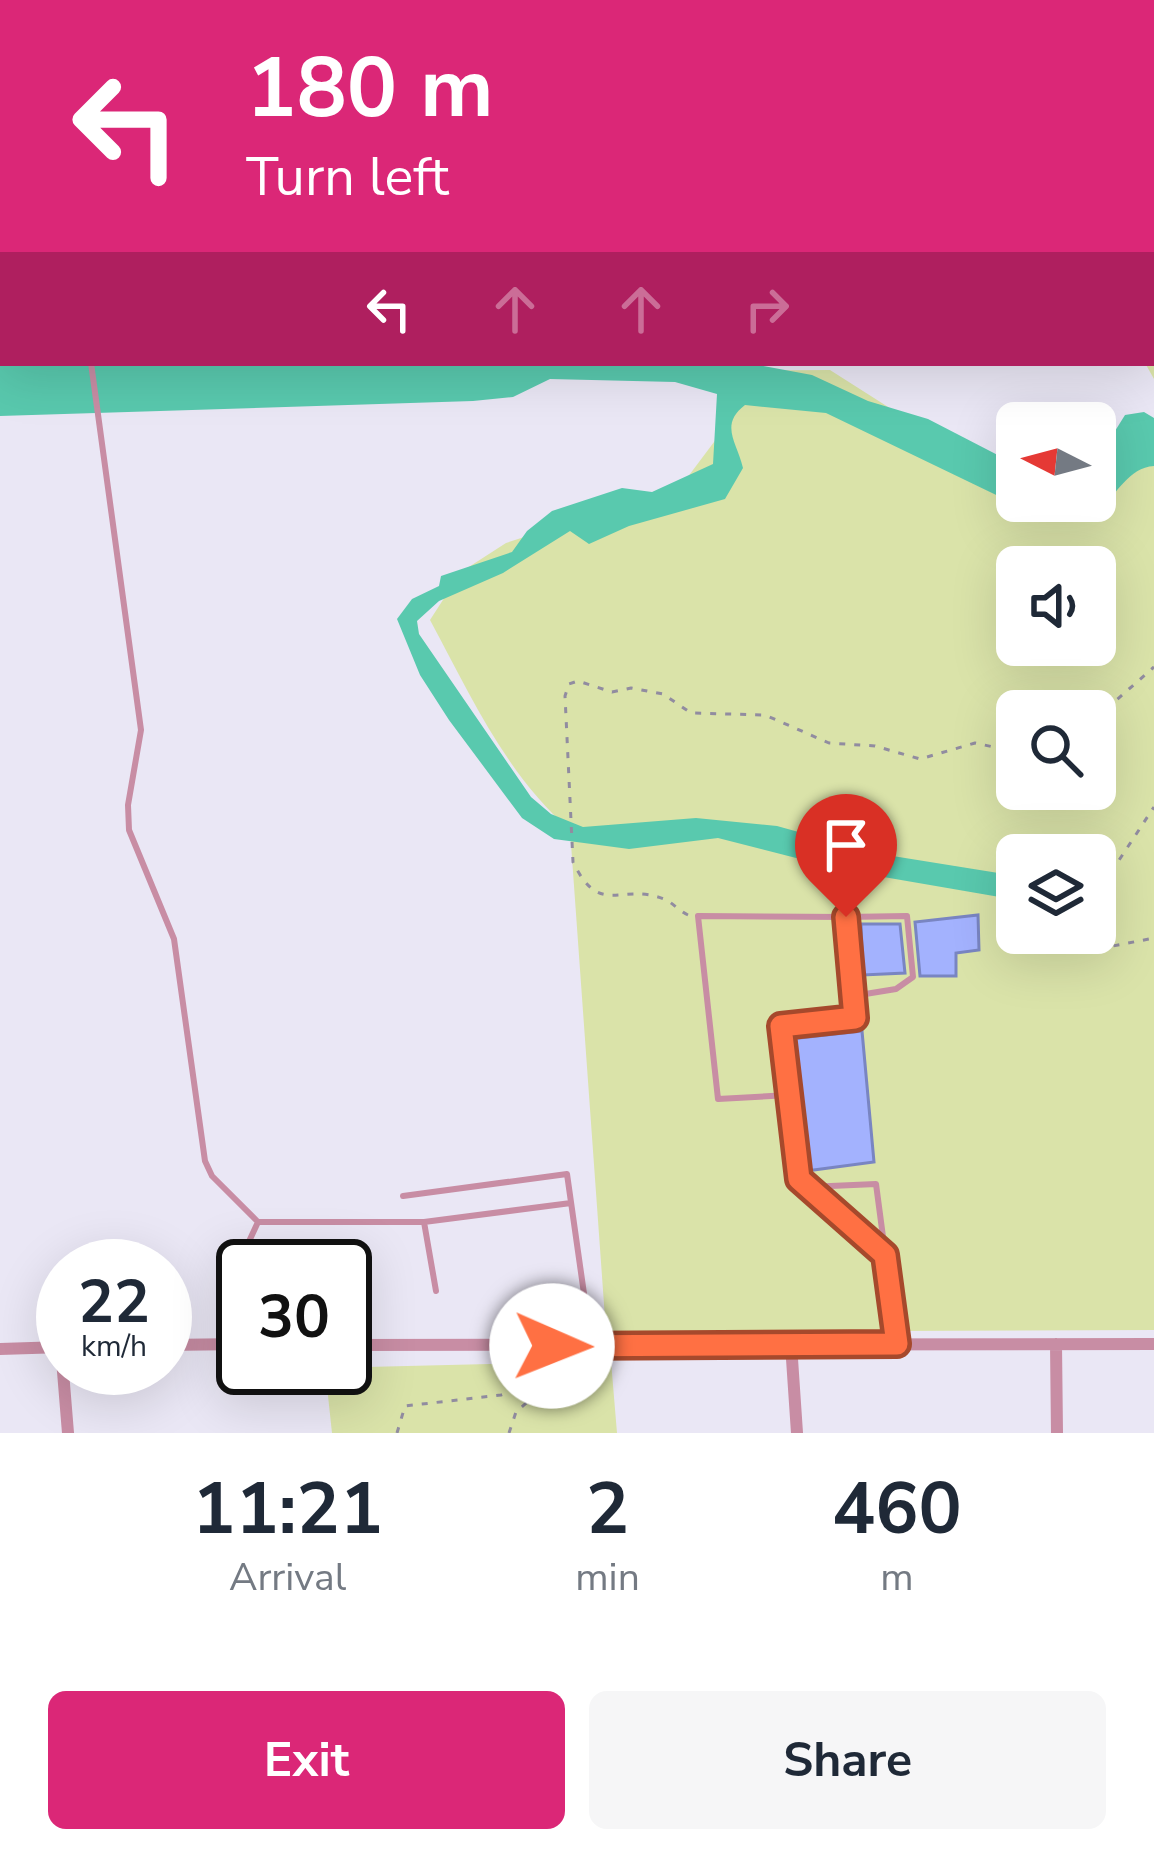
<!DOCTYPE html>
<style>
:root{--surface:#fff;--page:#f6f6f7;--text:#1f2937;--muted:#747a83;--accent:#db2777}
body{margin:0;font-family:"Nunito Sans",sans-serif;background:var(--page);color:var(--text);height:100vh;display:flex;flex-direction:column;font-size:45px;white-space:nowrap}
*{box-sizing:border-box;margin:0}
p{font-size:39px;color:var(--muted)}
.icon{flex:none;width:66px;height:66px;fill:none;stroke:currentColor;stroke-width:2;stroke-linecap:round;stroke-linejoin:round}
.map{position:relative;height:1433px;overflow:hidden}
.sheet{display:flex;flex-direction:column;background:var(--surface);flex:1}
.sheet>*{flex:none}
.banner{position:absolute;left:0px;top:0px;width:1155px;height:366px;box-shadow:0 12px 48px #0002;background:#db2777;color:#fff;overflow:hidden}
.needle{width:78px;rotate:276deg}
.buttons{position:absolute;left:996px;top:402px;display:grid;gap:24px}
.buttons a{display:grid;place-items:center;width:120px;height:120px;border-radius:18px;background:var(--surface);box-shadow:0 12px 48px #0002;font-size:60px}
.speed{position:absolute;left:36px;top:1239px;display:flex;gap:24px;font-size:60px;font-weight:700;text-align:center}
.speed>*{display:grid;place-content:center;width:156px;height:156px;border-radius:50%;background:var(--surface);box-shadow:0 12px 48px #0002;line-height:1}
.speed small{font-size:30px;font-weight:400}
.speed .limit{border:6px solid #111;border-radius:18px;background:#fff;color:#111}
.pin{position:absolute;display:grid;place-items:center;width:102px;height:102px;color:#fff;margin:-123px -51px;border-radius:50% 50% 50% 0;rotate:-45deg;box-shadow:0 0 12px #0007}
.pin .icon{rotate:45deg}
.me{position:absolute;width:132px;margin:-66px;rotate:91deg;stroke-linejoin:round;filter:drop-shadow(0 0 9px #0008)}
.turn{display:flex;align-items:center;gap:42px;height:252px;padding:0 48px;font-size:54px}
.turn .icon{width:156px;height:156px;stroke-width:2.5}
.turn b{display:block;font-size:84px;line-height:102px}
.lanes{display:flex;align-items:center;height:114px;padding:0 48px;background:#0003;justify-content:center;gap:60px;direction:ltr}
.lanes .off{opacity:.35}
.eta{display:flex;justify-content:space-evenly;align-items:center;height:204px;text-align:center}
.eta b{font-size:72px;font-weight:700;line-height:84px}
.button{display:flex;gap:24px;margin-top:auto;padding:24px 48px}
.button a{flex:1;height:138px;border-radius:18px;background:var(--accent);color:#fff;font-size:48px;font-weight:700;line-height:138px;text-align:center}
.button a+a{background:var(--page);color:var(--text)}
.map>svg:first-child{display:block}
.green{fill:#dae3a9;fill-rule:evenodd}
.water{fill:#59c9ae}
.building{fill:#a3b2fe;stroke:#7985c2;stroke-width:3}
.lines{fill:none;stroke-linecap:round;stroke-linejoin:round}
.path{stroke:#918ca0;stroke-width:3;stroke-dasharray:6 9;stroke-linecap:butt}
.service{stroke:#c88da4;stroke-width:6}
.minor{stroke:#c88da4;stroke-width:12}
.secondary{stroke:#b35f82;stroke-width:16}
.route-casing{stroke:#a6492c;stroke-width:30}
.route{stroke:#ff7043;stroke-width:21}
</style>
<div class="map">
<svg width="1154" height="1433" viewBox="0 0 1154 1433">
<rect width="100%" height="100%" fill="#eae7f5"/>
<!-- green -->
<path class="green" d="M 795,0 L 1154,0 L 1154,379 L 1145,363 L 1152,363 L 1152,3 Z
M 830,370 L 1017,489 L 1017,501 L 1095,501 L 1097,459 L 1131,432 L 1154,454 L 1154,1330 L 606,1332 L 570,830 C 505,773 471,696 430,620 L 461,572 L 506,543 L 681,486 L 720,434 L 718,371 ZM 1017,567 L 1095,567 L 1095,645 L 1017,645 ZM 1017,711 L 1095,711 L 1095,789 L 1017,789 ZM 1017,855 L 1095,855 L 1095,933 L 1017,933 Z
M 611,1361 L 617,1433 L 332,1433 L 325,1368 Z"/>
<!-- water -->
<path class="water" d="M 747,363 L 812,375 L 868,401 L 928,419 L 1017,465 L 1017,501 L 1095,501 L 1095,463 L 1125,415 L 1144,412 L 1154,418 L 1154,466 C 1123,468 1114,506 1085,518 C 1075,523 1058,520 1046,519 L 826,413 L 745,405 C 719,425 737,442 743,468 L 725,499 L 629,526 L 589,544 L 570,531 L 503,573 L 439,601 L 417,621 L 419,634 L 531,797 L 551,814 L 583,827 L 696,818 L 777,826 L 874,853 L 1017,876 L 1017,900 L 843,870 L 718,838 L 629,849 L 554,839 L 522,818 L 449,720 L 420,675 L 397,619 L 412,599 L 439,586 L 441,576 L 512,552 L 527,531 L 552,511 L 622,488 L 652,492 L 713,464 L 717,394 L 675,382 L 550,379 L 513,397 L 473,401 L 0,416 L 0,364 Z"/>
<!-- building -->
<path class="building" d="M 978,915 L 979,950 L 956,953 L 956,976 L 920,976 L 915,922 Z
M 861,924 L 900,924 L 905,973 L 863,975 Z
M 862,1031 L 874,1162 L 806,1171 L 790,1039 Z"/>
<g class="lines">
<!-- path -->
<path class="path" d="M 929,0 L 931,3
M 1014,3 L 1016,0
M 1095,719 L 1154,667
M 688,915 C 679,911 672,902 664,899 C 620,882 600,918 573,862 L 565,696 L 569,684 L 578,681 L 612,692 L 631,688 L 663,694 L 691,713 L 765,715 L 829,743 L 875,746 L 920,759 L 975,743 L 1017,752
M 1072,933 L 1072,950 L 1077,953 L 1154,938
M 1099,945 L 1104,883 L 1154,807
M 562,1374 L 591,1360
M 397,1433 L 405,1406 L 501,1395 L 559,1375
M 509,1433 L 516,1412 L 553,1379"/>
<!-- service -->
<path class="service" d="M 37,0 L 37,3
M 91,363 L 141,730 L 128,805 L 129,830 L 174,939 L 205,1161 L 212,1176 L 258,1222 L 232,1278 L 227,1341
M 853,996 L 896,989 L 913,977 L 907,916 L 846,917 L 855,1018 L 781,1026 L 799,1179 L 885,1255 L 896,1341
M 789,1095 L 718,1099 L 698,916 L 846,917
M 808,1187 L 876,1184 L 885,1252
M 403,1196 L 567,1174 L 591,1343
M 258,1222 L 424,1222 L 571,1203
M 424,1222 L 436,1291"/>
<!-- minor -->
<path class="minor" d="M 791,1344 L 797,1433
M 1056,1344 L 1057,1433
M 165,1345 L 243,1344
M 345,1345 L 1154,1344
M 61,1347 L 68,1433
M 0,1349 L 63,1347"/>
<!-- secondary -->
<path class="secondary" d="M 327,3 L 337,0
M 0,53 L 3,53"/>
</g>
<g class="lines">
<defs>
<path id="route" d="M 552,1346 L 897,1344 L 885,1255 L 799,1179 L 781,1026 L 855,1018 L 846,917"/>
</defs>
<!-- route casing -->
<use href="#route" class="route-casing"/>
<!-- route -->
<use href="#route" class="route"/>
</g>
</svg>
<div class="buttons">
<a><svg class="needle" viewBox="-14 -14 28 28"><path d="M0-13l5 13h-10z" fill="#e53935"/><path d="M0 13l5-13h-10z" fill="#747a83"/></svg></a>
<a><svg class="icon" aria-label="sound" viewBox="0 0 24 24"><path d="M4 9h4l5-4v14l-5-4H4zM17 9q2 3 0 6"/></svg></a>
<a><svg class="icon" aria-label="search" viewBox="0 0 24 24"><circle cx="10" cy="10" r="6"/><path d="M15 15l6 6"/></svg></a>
<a><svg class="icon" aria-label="layers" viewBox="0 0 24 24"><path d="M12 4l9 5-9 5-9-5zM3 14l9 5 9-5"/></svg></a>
</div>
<div class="speed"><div>22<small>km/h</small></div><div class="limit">30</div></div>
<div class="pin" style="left:846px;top:917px;background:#d93025"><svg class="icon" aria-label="arrive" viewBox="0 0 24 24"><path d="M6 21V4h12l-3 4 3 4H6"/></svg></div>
<svg class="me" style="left:552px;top:1346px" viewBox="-20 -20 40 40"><circle r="19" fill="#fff"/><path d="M0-13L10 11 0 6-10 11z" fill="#ff7043"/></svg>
<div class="banner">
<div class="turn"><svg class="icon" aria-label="left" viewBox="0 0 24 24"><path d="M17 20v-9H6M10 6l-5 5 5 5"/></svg><div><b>180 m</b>Turn left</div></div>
<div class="lanes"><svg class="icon" aria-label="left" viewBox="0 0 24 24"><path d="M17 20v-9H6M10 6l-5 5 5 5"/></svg><svg class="icon off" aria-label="ahead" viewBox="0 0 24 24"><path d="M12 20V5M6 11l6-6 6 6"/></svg><svg class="icon off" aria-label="ahead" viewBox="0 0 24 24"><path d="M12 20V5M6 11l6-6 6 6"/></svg><svg class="icon off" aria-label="right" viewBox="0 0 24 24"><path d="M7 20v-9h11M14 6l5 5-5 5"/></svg></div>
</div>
</div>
<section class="sheet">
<div class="eta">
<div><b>11:21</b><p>Arrival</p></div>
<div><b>2</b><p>min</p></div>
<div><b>460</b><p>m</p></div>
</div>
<div class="button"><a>Exit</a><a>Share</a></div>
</section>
